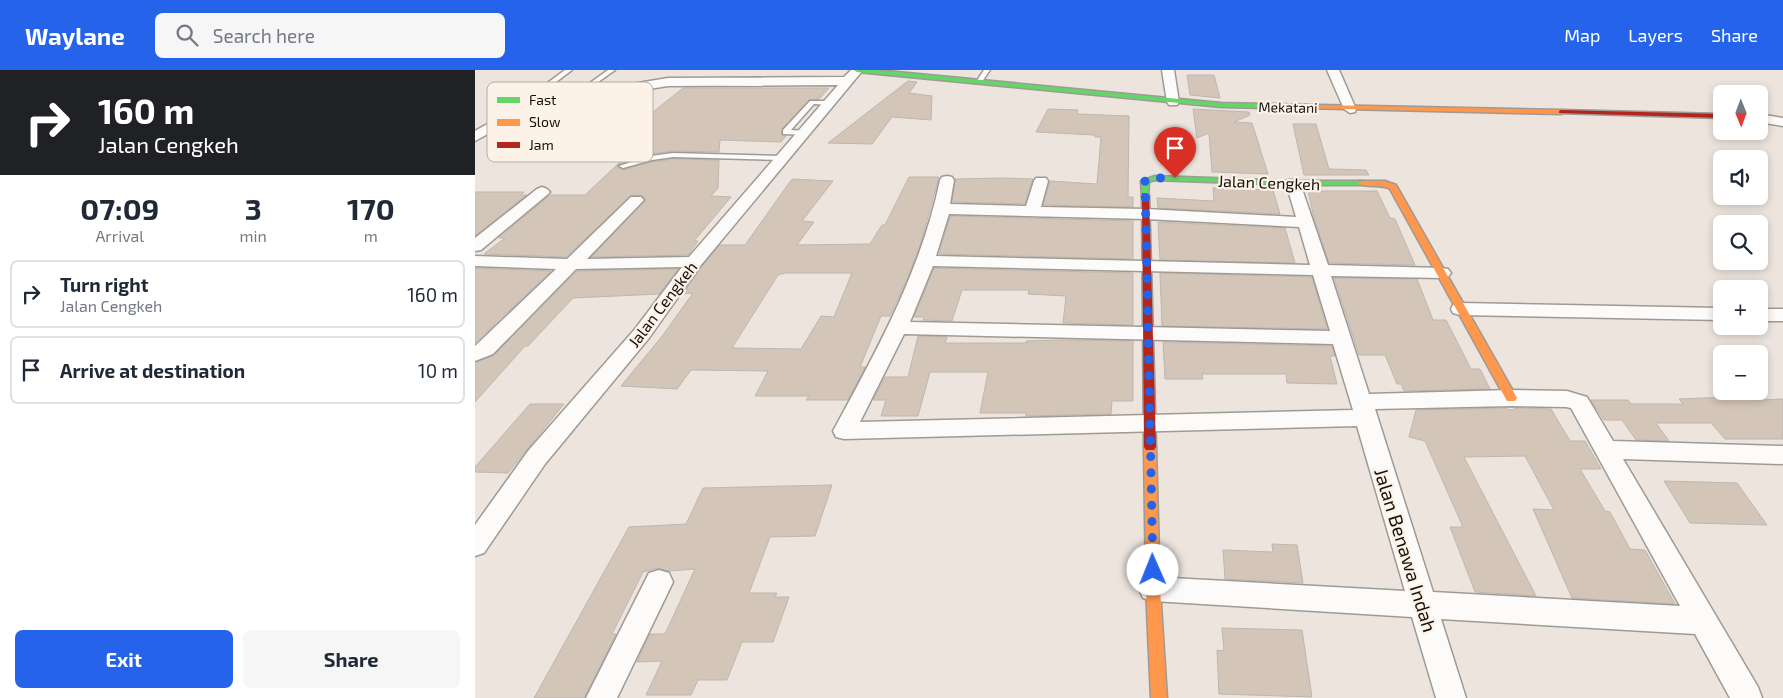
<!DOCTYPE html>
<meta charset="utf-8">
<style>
:root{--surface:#fff;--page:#f6f6f7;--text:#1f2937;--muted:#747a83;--line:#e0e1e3;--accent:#2563eb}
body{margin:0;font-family:"Exo 2",sans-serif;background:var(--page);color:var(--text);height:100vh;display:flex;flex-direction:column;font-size:19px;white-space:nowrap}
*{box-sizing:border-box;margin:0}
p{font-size:16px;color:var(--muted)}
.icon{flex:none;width:28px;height:28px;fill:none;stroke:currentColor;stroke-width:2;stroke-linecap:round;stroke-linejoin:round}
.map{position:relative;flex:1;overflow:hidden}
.side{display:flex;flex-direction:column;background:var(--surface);width:475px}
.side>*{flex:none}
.guide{background:#202124;color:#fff;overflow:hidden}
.needle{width:32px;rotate:179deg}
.controls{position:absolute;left:1238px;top:15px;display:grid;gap:10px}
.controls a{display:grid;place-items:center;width:55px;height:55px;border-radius:8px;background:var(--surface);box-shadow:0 2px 8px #0003;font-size:25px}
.pin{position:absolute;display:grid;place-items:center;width:42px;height:42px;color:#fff;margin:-51px -21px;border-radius:50% 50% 50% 0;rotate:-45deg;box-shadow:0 0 5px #0007}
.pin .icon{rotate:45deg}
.me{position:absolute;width:55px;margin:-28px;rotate:359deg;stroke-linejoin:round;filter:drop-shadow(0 0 4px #0008)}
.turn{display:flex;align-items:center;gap:18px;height:105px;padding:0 15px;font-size:22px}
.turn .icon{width:65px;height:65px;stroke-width:2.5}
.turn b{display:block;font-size:35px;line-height:42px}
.eta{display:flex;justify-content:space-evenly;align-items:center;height:85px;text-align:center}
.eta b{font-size:30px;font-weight:700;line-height:35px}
.button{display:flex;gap:10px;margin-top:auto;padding:10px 15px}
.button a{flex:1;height:58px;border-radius:8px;background:var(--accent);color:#fff;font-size:20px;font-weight:700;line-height:58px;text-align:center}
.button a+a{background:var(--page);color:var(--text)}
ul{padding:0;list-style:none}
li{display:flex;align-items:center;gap:15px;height:68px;margin:0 10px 8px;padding:0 5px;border:2px solid var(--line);border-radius:8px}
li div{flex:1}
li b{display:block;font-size:19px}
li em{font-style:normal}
header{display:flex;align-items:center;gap:30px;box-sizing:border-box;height:70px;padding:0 25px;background:var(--accent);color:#fff}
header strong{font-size:24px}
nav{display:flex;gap:28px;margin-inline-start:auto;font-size:18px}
.search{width:350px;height:45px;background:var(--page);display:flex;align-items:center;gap:12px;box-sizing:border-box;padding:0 18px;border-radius:8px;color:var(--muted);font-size:19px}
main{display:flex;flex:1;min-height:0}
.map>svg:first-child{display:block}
.building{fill:#d3c5b7;stroke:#bdb7b2;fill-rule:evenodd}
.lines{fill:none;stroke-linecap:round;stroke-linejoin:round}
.lane-casing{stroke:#a09a94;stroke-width:3}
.street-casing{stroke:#a09a94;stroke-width:3}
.fast-casing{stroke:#a09a94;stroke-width:3}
.slow-casing{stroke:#a09a94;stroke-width:3}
.jam-casing{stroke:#a09a94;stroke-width:3}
.lane{fill:#fcfbfa;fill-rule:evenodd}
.street{fill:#fcfbfa;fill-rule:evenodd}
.fast{fill:#63d668;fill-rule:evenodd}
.slow{fill:#ff974d;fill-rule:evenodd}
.jam{fill:#b3261e;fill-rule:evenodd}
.route{stroke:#2563eb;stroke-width:9;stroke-dasharray:0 16.2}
.labels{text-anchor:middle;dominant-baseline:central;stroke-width:4.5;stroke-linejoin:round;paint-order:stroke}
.far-street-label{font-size:14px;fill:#14100b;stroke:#fdf2e7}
.street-label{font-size:16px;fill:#14100b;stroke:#fdf2e7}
.near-street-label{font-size:19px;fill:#14100b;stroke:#fdf2e7}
.key{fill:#fdf2e7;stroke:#b7aea5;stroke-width:1}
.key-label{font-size:14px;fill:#14100b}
</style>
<header>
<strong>Waylane</strong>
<div class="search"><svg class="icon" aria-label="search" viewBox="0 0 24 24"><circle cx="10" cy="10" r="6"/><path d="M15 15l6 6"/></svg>Search here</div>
<nav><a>Map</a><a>Layers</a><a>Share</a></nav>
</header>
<main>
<section class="side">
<div class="guide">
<div class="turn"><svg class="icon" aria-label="right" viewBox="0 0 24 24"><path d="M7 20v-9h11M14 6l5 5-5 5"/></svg><div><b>160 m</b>Jalan Cengkeh</div></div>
</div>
<div class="eta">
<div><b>07:09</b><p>Arrival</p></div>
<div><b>3</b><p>min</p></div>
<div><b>170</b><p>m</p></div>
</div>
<ul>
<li><svg class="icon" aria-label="right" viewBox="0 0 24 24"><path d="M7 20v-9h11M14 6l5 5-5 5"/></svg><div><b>Turn right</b><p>Jalan Cengkeh</p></div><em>160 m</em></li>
<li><svg class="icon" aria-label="arrive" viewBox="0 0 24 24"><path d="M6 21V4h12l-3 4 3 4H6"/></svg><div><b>Arrive at destination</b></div><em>10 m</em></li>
</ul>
<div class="button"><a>Exit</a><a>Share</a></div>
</section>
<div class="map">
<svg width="1308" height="628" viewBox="0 0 1308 628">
<rect width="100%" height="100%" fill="#ece4dd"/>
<!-- building -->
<path class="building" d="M 712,5 L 739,5 L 745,28 L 715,25 Z
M 433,11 L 442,12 L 434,23 L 457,26 L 456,50 L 417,47 L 397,74 L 353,73 Z
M 208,18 L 354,18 L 344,29 L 334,30 L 307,59 L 307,65 L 311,66 L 306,72 L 245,70 L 244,82 L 198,81 L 175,84 L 142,95 L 143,98 L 148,100 L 177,92 L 198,89 L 244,90 L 243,118 L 236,126 L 256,127 L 219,171 L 223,171 L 213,185 L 116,187 L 170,131 L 170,129 L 166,125 L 155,126 L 91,187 L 9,184 L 30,168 L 24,168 L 75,125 L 110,125 L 160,78 L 147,77 L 169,59 L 157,59 Z
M 573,39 L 603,40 L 602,44 L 654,46 L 653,127 L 658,127 L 658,137 L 568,135 L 575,111 L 622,114 L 626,67 L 620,67 L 620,65 L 561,62 Z
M 718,39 L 774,42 L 775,45 L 759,52 L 777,53 L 793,104 L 737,102 L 734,63 L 722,68 Z
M 818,54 L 841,54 L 854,99 L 891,100 L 894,105 L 829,105 Z
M 434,107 L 464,107 L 445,176 L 433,207 L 415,246 L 406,246 L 385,297 L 390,297 L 388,302 L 373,330 L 331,330 L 334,326 L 280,326 L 293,301 L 216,300 L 202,319 L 146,316 L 188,265 L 218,223 L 208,224 L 227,196 L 245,175 L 270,175 L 317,109 L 358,111 L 327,151 L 339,152 L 322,175 L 395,174 L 407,155 L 410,155 ZM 310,203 L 377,203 L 359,247 L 346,246 L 326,279 L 257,278 L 303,205 Z
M 528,108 L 558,109 L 550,134 L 477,132 L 480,109 Z
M 738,118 L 798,120 L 805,144 L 683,138 L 682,128 L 739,131 Z
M 833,121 L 902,121 L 915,148 L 920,149 L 940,195 L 854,193 L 839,148 Z
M 0,122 L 49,122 L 46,125 L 52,125 L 0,166 Z
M 475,146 L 658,151 L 658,189 L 464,184 Z
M 683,152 L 810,158 L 820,193 L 685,190 Z
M 0,198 L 76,201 L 0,273 Z
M 459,198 L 658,203 L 658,255 L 588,253 L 591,226 L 553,224 L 554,220 L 487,220 L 477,251 L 448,250 L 449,247 L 439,247 Z
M 203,199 L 184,224 L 98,228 L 53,276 L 50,276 L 0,332 L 0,293 L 19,285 L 102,201 Z
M 685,203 L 837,207 L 852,259 L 687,256 Z
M 859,208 L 942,209 L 958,250 L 971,250 L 996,299 L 1005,299 L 1015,319 L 929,321 L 926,314 L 922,314 L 910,285 L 884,285 Z
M 443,266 L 472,267 L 470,273 L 551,273 L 551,271 L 586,270 L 658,271 L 658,331 L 637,331 L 636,344 L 551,346 L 551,343 L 505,343 L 513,302 L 455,302 L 443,346 L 406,346 L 411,330 L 398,330 L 410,307 L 433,307 Z
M 688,272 L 857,276 L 860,286 L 855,286 L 862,314 L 812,313 L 811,304 L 727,304 L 728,309 L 690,309 Z
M 1279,326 L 1283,330 L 1308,329 L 1308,369 L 1250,369 L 1236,353 L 1181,353 L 1194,371 L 1161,370 L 1147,350 L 1129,350 L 1116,330 L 1153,330 L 1156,334 L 1208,334 L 1204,329 Z
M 55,334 L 89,334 L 33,403 L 0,402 L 0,397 Z
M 1030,338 L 1035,340 L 1043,338 L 1076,339 L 1095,371 L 1110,371 L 1126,399 L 1105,399 L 1130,441 L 1135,442 L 1155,479 L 1170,480 L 1200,534 L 1097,528 L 1058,439 L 1079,440 L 1050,386 L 989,387 L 1061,526 L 1000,522 L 975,457 L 988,457 L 950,371 L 934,367 L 941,340 Z
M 1189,411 L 1262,413 L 1292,455 L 1215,453 Z
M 357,415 L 340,466 L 295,467 L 274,523 L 302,523 L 300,527 L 314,527 L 298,572 L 267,572 L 252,610 L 223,610 L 216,625 L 171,625 L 187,591 L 162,592 L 175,564 L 190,564 L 220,499 L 193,501 L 183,498 L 168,502 L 137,564 L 141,564 L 109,628 L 59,628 L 154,457 L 211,454 L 228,418 Z
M 797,474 L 822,475 L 828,513 L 750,509 L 748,480 L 798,482 Z
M 747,558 L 827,560 L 837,627 L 744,624 L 742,580 L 749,581 Z"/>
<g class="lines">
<defs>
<path id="lane" d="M 90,0 L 97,0 L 73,18 L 77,21 L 77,23 L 65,34 L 61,34 L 61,32 L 71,22 L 67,19 L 67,17 Z
M 133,0 L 140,0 L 98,30 L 94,30 L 94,28 Z
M 509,0 L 515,0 L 506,13 L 502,13 L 501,12 Z
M 335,31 L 354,31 L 357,33 L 354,35 L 339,34 L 316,60 L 332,61 L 332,65 L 308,64 L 308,60 Z
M 198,83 L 308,86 L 312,88 L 308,90 L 198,87 L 177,90 L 148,98 L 144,96 L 176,86 Z"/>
<path id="street" d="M 376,0 L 388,0 L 226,195 L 174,268 L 70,394 L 9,483 L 0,486 L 0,455 L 53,381 L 160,259 L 207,197 L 101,199 L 18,284 L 0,291 L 0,276 L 81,199 L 0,196 L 0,186 L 92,189 L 156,127 L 166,127 L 169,130 L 166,133 L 112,189 L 214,187 L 363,15 L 193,16 L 61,37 L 0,71 L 0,61 L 53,31 L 193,8 L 369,7 Z
M 687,0 L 699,0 L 704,32 L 702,35 L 694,35 L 692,32 Z
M 852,0 L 864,0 L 881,39 L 880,42 L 875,43 L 869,39 Z
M 1284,44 L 1308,48 L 1308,56 L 1284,52 Z
M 472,106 L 477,107 L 479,110 L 475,134 L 551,136 L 559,111 L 561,108 L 571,108 L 573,111 L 566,137 L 671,139 L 821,147 L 811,113 L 814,110 L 824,110 L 853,195 L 967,198 L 973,199 L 976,203 L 973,207 L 967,208 L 856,206 L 894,324 L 1036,320 L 1092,321 L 1112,327 L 1138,371 L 1308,376 L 1308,394 L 1148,389 L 1283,617 L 1287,628 L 1255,628 L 1220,564 L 966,549 L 991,628 L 961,628 L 937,547 L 678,531 L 668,528 L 664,519 L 668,510 L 678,507 L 930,521 L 882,356 L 369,369 L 361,367 L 358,361 C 402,280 446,201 465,110 L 467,107 ZM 474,144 L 671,149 L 824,157 L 835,195 L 461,186 ZM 458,196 L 838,205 L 855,261 L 435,252 ZM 429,264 L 858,274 L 878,340 L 385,352 ZM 1036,336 L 1091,337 L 1096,338 L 1205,536 L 958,522 L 900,339 Z
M 67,117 L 72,119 L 75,122 L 72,125 L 6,180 L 0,181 L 0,168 L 62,119 Z
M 985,233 L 1246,238 L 1246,250 L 985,245 L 978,243 L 976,239 L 978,235 Z
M 1284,239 L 1308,239 L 1308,251 L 1284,251 Z
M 184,500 L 194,503 L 198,512 L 142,628 L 111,628 L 174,503 Z"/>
<path id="fast" d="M 379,0 L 401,0 L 746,33 L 791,34 L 794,36 L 791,38 L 746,37 L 382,2 Z
M 680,106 L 819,111 L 887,111 L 891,113 L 887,115 L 819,115 L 680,110 L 674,112 L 673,127 L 667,127 L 666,111 Z"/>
<path id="slow" d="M 791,34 L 1086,40 L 1089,42 L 1086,44 L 789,37 L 789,35 Z
M 884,111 L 910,111 L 921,115 L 1042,328 L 1040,331 L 1032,331 L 915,119 C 905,113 892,119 883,113 Z
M 675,372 L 679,374 L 681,377 L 685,519 L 692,628 L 676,628 L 671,519 L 669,377 L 671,374 Z"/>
<path id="jam" d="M 1086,40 L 1246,44 L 1246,48 L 1084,43 L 1084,41 Z
M 667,123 L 674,125 L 681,377 L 679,380 L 671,380 L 669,377 Z"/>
</defs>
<!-- lane casing -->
<use href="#lane" class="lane-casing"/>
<!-- street casing -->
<use href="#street" class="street-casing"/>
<!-- fast casing -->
<use href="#fast" class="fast-casing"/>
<!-- slow casing -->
<use href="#slow" class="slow-casing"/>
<!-- jam casing -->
<use href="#jam" class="jam-casing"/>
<!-- lane -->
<use href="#lane" class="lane"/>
<!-- street -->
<use href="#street" class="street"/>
<!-- fast -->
<use href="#fast" class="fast"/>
<!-- slow -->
<use href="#slow" class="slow"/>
<!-- jam -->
<use href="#jam" class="jam"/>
</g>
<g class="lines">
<!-- route -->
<path class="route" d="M 678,500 L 670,111 L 680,108 L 700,108"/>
</g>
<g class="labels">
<!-- far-street labels -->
<g class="far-street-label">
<text transform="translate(813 37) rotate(1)">Mekatani</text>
</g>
<!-- street labels -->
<g class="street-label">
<text transform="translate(794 112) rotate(2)">Jalan Cengkeh</text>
<text transform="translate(187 234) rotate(-53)">Jalan Cengkeh</text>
</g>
<!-- near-street labels -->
<g class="near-street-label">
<text transform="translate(931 480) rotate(73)">Jalan Benawa Indah</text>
</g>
</g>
<!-- legend -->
<rect x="12" y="12" width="166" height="80" rx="8" class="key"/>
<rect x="22" y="27" width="23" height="6" fill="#63d668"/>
<rect x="22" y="49" width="23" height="7" fill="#ff974d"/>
<rect x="22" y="72" width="23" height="6" fill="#b3261e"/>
<g class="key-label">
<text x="54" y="35">Fast</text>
<text x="54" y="57">Slow</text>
<text x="54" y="80">Jam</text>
</g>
</svg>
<div class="controls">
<a><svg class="needle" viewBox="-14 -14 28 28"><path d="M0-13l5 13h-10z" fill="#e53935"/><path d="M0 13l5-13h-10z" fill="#747a83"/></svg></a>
<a><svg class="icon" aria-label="sound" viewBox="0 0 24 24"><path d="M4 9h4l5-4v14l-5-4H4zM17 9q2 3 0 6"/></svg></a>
<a><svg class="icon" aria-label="search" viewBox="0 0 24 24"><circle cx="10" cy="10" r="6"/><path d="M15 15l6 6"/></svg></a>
<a>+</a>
<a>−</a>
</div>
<div class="pin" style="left:700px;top:108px;background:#d93025"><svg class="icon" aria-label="arrive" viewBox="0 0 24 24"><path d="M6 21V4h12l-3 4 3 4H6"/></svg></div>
<svg class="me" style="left:678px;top:500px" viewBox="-20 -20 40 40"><circle r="19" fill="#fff"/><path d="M0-13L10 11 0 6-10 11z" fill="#2563eb"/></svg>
</div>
</main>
